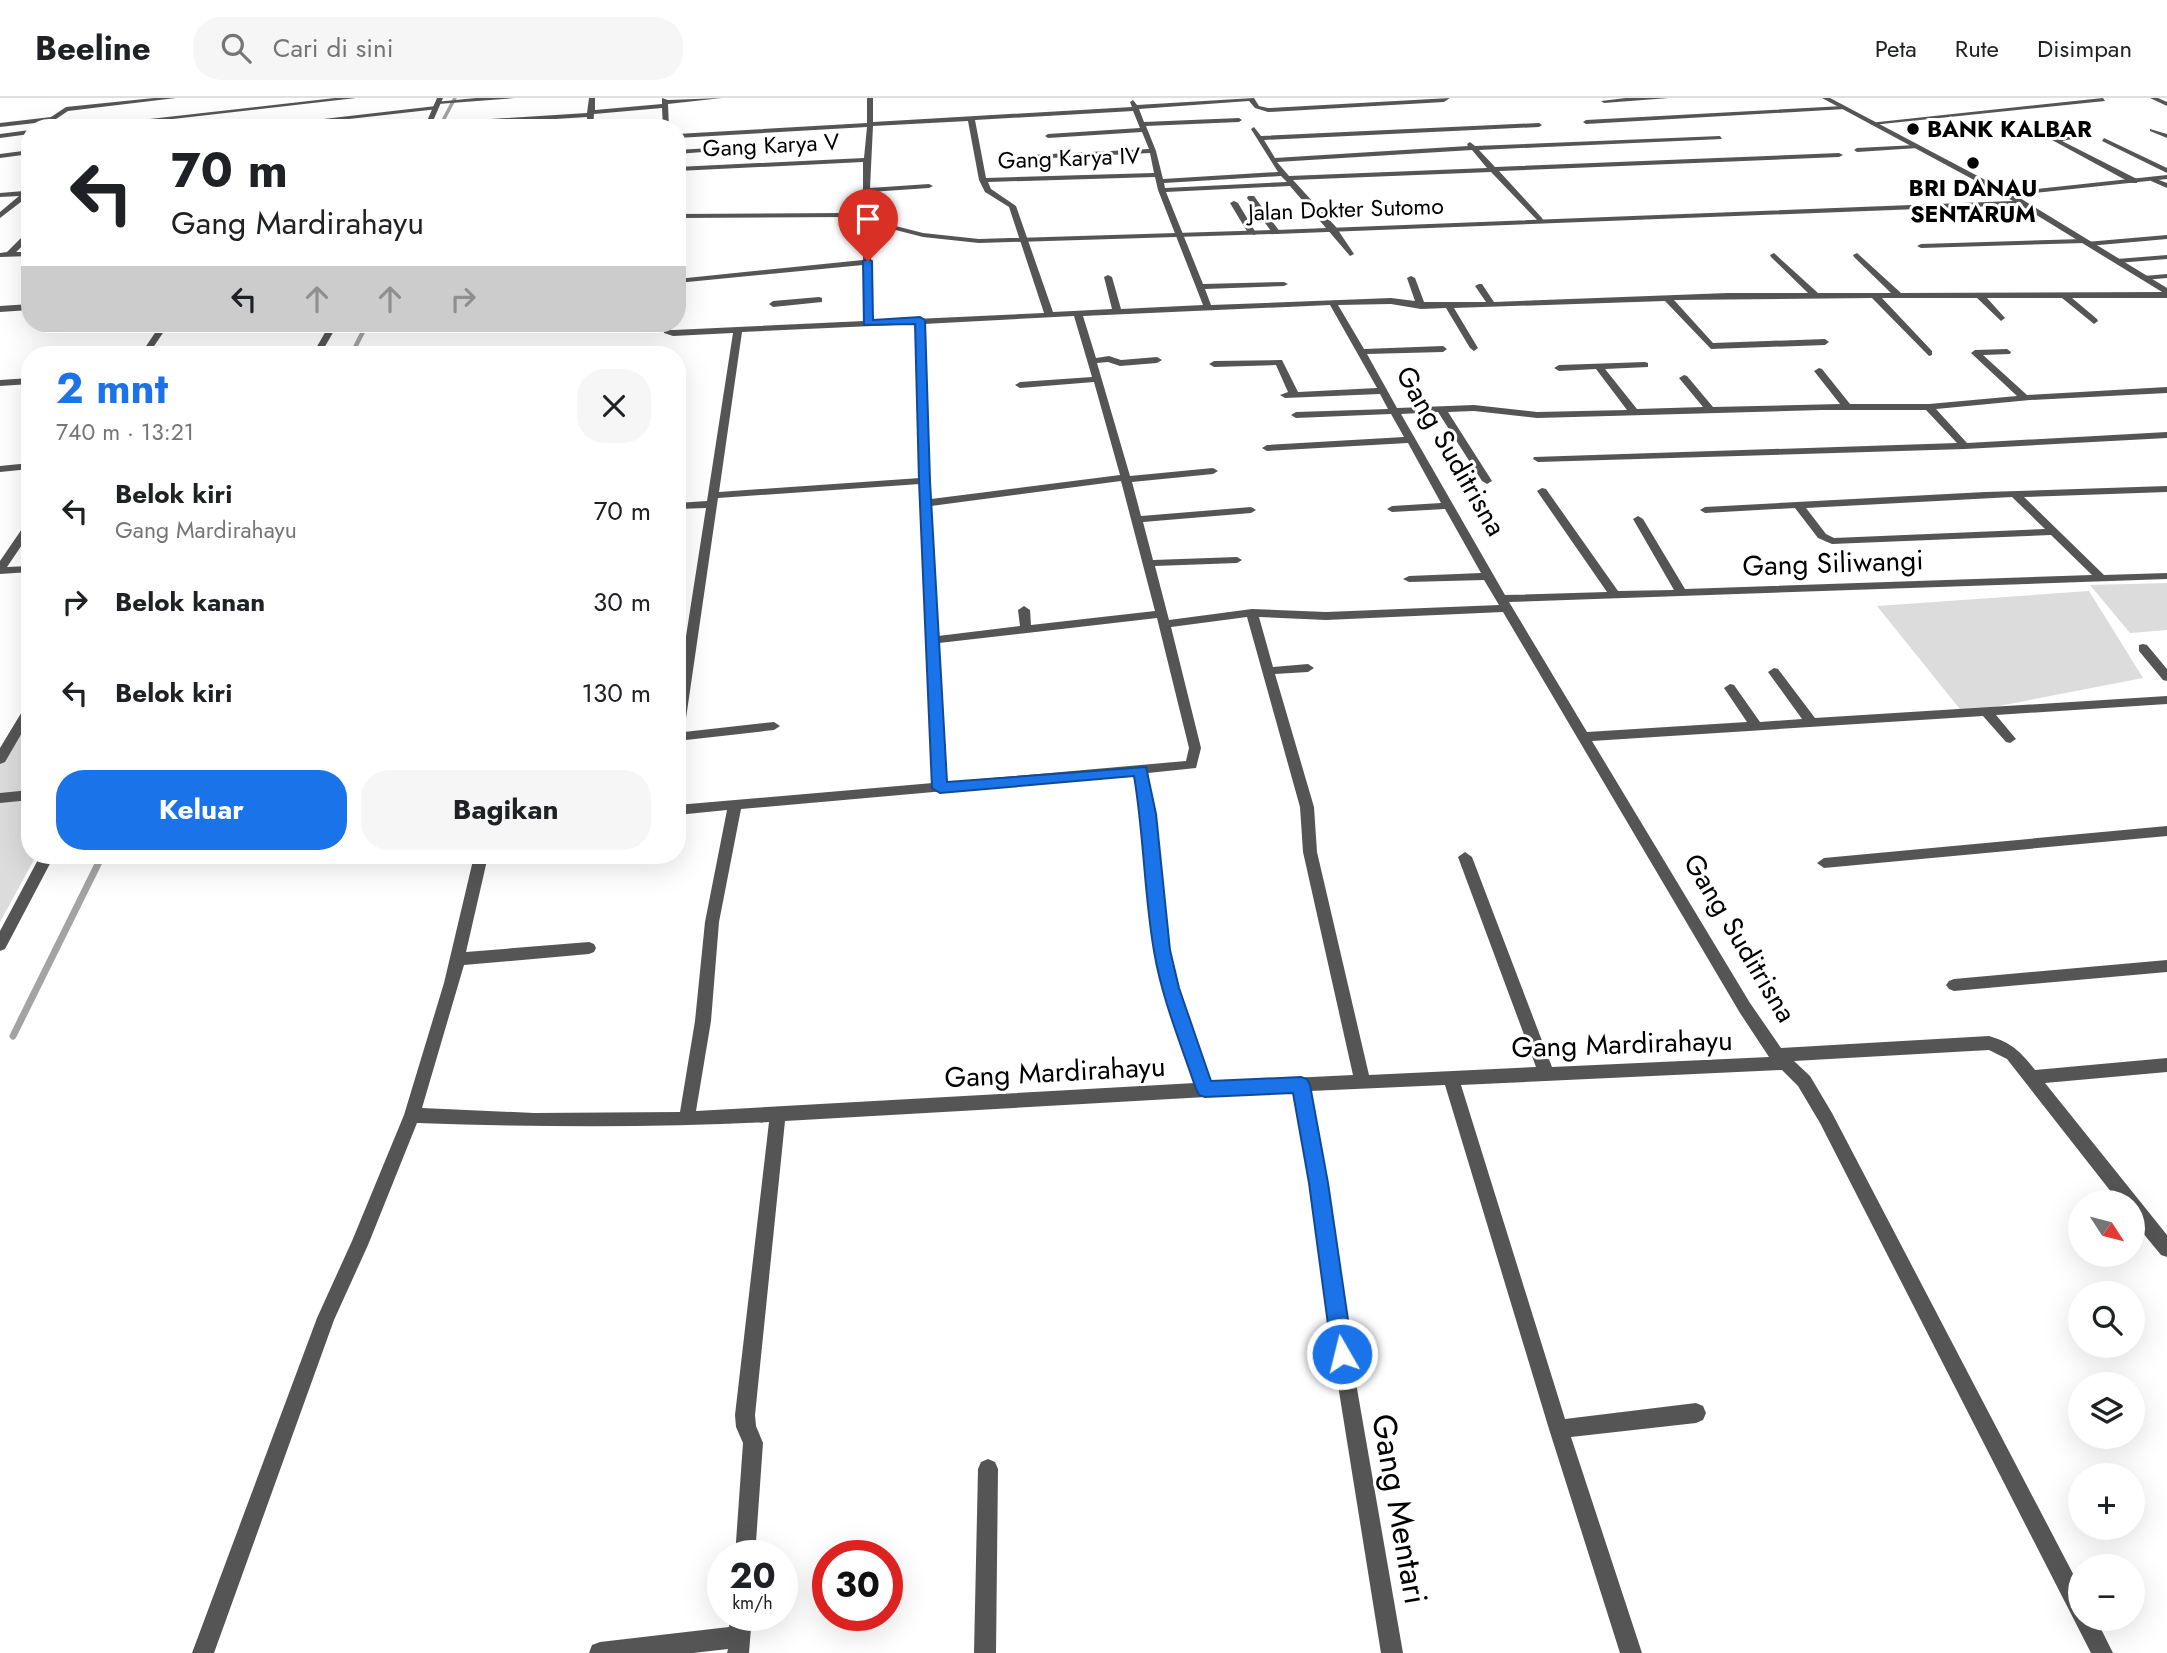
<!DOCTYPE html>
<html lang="id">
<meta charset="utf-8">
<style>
:root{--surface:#fff;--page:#f6f6f6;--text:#202124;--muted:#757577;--line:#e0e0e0;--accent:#1a73e8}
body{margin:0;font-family:Jost,sans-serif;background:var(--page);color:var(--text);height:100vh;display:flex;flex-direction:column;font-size:26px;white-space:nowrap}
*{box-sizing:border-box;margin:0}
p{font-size:23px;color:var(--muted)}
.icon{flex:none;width:38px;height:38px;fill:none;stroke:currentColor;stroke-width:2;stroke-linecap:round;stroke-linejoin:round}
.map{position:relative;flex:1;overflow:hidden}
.panel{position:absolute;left:21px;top:248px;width:665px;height:518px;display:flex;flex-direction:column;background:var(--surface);border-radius:28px;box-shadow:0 7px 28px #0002}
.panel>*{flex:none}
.hud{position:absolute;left:21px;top:21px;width:665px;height:214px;border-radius:28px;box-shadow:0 7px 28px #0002;background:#fff;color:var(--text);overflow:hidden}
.needle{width:46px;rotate:126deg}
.fabs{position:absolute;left:2068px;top:1092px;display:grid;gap:14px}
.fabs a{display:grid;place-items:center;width:77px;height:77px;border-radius:50%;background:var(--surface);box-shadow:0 7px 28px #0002;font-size:35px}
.speed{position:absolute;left:707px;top:1442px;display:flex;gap:14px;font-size:35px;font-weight:700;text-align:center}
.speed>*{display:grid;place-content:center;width:91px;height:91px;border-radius:50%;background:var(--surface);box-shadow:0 7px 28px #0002;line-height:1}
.speed small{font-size:18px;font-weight:400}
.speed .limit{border:10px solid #d22;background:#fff;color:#111}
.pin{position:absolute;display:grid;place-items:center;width:60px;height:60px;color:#fff;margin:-72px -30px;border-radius:50% 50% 50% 0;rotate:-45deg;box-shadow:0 0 7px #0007}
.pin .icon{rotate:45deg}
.me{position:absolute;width:77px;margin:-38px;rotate:352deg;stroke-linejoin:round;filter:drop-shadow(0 0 5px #0008)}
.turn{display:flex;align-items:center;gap:24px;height:147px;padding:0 35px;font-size:32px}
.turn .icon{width:91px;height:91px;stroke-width:2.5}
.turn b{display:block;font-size:49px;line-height:60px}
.lanes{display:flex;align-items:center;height:66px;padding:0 35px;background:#0003;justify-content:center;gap:35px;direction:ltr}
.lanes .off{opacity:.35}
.round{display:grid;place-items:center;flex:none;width:74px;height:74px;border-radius:28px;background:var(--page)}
.overview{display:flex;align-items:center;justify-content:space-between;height:119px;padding:0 35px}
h1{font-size:42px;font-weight:700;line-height:52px;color:var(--accent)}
.primary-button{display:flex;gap:14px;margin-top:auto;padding:14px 35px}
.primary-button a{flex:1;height:80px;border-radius:28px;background:var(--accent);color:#fff;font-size:28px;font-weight:700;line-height:80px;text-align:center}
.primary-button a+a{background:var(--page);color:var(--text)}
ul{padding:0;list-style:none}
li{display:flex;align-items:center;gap:21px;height:91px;padding:0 35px}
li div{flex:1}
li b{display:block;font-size:26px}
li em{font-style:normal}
header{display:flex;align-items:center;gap:42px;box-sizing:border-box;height:98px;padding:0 35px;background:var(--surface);border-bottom:2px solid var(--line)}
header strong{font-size:33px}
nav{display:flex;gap:38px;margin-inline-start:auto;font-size:24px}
.search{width:490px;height:63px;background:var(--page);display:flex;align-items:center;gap:18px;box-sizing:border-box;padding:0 24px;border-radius:28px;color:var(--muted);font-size:26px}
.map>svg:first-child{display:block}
.green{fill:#dcdcdc}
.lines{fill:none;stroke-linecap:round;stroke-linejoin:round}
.stream-far2{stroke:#a3a3a3;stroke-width:3.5}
.stream-far1{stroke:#a3a3a3;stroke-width:4.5}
.stream{stroke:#a3a3a3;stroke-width:7}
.minor{fill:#555;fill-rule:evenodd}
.tertiary{fill:#555;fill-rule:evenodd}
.route{fill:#1a73e8;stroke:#114b97;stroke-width:2}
.poi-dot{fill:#000;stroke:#fff;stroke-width:2.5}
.labels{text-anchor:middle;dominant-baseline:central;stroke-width:6;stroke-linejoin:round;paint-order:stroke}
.far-poi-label{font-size:23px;font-weight:bold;fill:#000;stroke:#fff;text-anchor:start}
.far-street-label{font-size:23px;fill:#000;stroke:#fff}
.street-label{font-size:28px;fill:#000;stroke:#fff}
.near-street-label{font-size:33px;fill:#000;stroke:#fff}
</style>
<header>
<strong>Beeline</strong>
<div class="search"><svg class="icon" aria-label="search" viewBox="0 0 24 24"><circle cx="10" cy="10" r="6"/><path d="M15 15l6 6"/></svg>Cari di sini</div>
<nav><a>Peta</a><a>Rute</a><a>Disimpan</a></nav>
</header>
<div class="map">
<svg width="2167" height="1555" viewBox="0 0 2167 1555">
<rect width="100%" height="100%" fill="#fff"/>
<!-- green -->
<path class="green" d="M 2167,485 L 2167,532 L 2130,535 L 2090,487 Z
M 2089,493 L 2143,580 L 1963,615 L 1877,508 Z
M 30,613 L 30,758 L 36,758 L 0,824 L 0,663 Z"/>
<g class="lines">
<!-- stream-far2 -->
<path class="stream-far2" d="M 439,30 L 455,0"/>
<!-- stream-far1 -->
<path class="stream-far1" d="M 351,257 L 367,226"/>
<!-- stream -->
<path class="stream" d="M 13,938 L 102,758"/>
<!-- minor -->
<path class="minor" d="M 154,0 L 176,0 L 68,13 L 53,23 L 0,29 L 0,25 L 51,19 L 66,9 Z
M 335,0 L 356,0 L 94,30 L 70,30 Z
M 476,0 L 515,0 L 438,6 L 435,4 Z
M 589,0 L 595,0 L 595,12 L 662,6 L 662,0 L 668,2 L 722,0 L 668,6 L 669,30 L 663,30 L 662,10 L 594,16 L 593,30 L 587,30 L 587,19 L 428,29 L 425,27 L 428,25 L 587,15 Z
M 867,0 L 873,0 L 873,24 L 1132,9 L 1130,4 L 1133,2 L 1137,7 L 1254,0 L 1259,8 L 1268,10 L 1450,0 L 1444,4 L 1268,14 L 1255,10 L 1249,3 L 1139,11 L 1144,24 L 1239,20 L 1242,22 L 1239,24 L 1146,28 L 1156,53 L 1163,81 L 1278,74 L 1251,31 L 1254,29 L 1261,38 L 1539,25 L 1542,27 L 1539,29 L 1264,42 L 1275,60 L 1468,48 L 1467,46 L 1470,44 L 1475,48 L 1720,38 L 1722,41 L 1479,52 L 1495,69 L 1839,55 L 1843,57 L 1839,59 L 1499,73 L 1542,120 L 1543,122 L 1539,124 L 1491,74 L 1293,82 L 1336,129 L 1354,156 L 1350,158 L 1290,88 L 1166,94 L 1203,186 L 1284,184 L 1288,186 L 1284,188 L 1205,191 L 1211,207 L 1391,200 L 1415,203 L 1407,180 L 1411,178 L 1415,180 L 1424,204 L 1486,204 L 1475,188 L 1479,186 L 1482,186 L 1494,204 L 1728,195 L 1808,195 L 1771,159 L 1770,157 L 1774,155 L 1818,195 L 1891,195 L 1854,159 L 1853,157 L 1857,155 L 1901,195 L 2167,194 L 2167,200 L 2072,200 L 2097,221 L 2098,223 L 2094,226 L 2062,200 L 1987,200 L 2005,220 L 2001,223 L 1977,200 L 1882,200 L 1932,253 L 1932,257 L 1929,258 L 1872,200 L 1674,202 L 1713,245 L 1825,241 L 1829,244 L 1825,247 L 1711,251 L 1665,203 L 1454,210 L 1478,250 L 1474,253 L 1470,250 L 1446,210 L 1421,211 L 1391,206 L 1338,207 L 1364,251 L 1443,248 L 1447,251 L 1443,254 L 1367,256 L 1397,310 L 1474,307 L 1537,314 L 1627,312 L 1596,271 L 1559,273 L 1554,270 L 1559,267 L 1645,264 L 1648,265 L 1648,269 L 1605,271 L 1637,311 L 1703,309 L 1679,280 L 1684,277 L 1687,278 L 1713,309 L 1840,306 L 1814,273 L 1819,270 L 1822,271 L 1850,306 L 1929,306 L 2017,298 L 1971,255 L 1975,252 L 2007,251 L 2011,254 L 2010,256 L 1983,257 L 2027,297 L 2167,289 L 2167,295 L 2030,302 L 1936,311 L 1967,345 L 2167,334 L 2167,340 L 1965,351 L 1538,364 L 1533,361 L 1534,359 L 1957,345 L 1926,312 L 1821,312 L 1537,320 L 1474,313 L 1448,314 L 1492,383 L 1487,386 L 1482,383 L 1438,314 L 1401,316 L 1505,497 L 1607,494 L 1537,393 L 1542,390 L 1546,391 L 1618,493 L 1674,492 L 1633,421 L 1638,418 L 1643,421 L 1685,491 L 2092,477 L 2051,437 L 1832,446 L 1818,440 L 1795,410 L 1705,415 L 1700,412 L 1705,409 L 1985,394 L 2167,388 L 2167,394 L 2024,399 L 2104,477 L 2167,475 L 2167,481 L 1509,504 L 1587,634 L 1747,624 L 1724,590 L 1730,586 L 1734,587 L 1760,624 L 1802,621 L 1768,574 L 1774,570 L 1778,571 L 1815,620 L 2167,598 L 2167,606 L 1996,617 L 2016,641 L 2010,645 L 2006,644 L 1983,618 L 1592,643 L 1750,905 L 1781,950 L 1989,938 C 2011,944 2021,954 2035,972 L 2167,960 L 2167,974 L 2045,985 L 2167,1137 L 2167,1159 L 2161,1157 L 2133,1123 L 2133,1104 L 2119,1104 L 2007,961 L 1989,952 L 1794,963 L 1810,978 L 1832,1015 L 2081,1491 L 2081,1521 L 2096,1521 L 2113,1555 L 2091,1555 L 1820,1025 L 1798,988 L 1782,972 L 1461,987 L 1565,1321 L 1696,1305 L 1703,1308 L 1706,1315 L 1703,1322 L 1696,1325 L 1571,1339 L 1642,1555 L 1620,1555 L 1549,1331 L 1445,987 L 1310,993 L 1327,1085 L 1351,1256 L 1403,1555 L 1381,1555 L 1333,1256 L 1311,1085 L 1294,994 L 785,1023 L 755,1317 L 756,1328 L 763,1345 L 755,1458 L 735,1458 L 743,1345 L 736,1329 L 735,1317 L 769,1024 C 651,1030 535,1029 417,1025 L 368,1147 L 334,1222 L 214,1555 L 192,1555 L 317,1220 L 352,1143 L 404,1017 L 444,885 L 474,758 L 488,758 L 466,854 L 589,844 L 594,846 L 596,850 L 594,854 L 589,856 L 464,867 L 422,1010 L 534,1015 L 680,1014 L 695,923 L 705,824 L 727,712 L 677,717 L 677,707 L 933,685 L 920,386 L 718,400 L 684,634 L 774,624 L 780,628 L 774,632 L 677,643 L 677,596 L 706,410 L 677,411 L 677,405 L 707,403 L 733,235 L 673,238 L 664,235 L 663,226 L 671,226 L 671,232 L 674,232 L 864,223 L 863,167 L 677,185 L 677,181 L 863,162 L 863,64 L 677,73 L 677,69 L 864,60 L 867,29 L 677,40 L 677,36 L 867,25 ZM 1133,13 L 1140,30 L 1048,36 L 1045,38 L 1048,40 L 1142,34 L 1149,51 L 1031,57 L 1027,59 L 1031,61 L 1150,55 L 1154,75 L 986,80 L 975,22 ZM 968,23 L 979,82 L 985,94 L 1009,109 L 1044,215 L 872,223 L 870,94 L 929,90 L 933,88 L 929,86 L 870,90 L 873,28 ZM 1472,52 L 1487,70 L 1289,78 L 1277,64 ZM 1281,78 L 1287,84 L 1165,90 L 1164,85 ZM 1155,79 L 1158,92 L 1203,207 L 1121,211 L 1112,179 L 1108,177 L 1104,179 L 1112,211 L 1053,214 L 1016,108 L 991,91 L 988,84 ZM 1330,207 L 1377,290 L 1298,294 L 1282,262 L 1214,263 L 1209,266 L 1214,269 L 1276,267 L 1288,294 L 1280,297 L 1285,300 L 1380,296 L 1388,311 L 1296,314 L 1291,317 L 1296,320 L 1391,316 L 1404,339 L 1267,347 L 1262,350 L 1267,353 L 1408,345 L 1441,405 L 1392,408 L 1387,411 L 1392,414 L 1445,411 L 1481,475 L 1409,478 L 1403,481 L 1409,484 L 1484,482 L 1499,507 L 1326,514 L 1252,511 L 1169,522 L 1155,468 L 1237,465 L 1242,462 L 1237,459 L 1153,462 L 1143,424 L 1251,415 L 1256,412 L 1251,409 L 1141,418 L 1132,384 L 1213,376 L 1218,373 L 1213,370 L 1130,378 L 1097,265 L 1108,264 L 1120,268 L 1157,265 L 1162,262 L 1157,259 L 1121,262 L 1109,258 L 1096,260 L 1083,218 ZM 1074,218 L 1092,279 L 1020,284 L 1015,287 L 1020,290 L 1094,284 L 1120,377 L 931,401 L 924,226 ZM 916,226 L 920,380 L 719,394 L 742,234 ZM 1121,383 L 1155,513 L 1031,527 L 1030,512 L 1024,508 L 1018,512 L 1020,528 L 938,538 L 931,408 ZM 2012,399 L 2045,431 L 1834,440 L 1826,436 L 1806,410 ZM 1503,514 L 1740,915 L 1769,959 L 1552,969 L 1472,759 L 1465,754 L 1458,759 L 1536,969 L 1369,977 L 1317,754 L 1314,709 L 1275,576 L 1308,574 L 1314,570 L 1308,566 L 1273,569 L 1259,519 L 1326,522 ZM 1247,519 L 1300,709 L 1303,754 L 1353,977 L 1210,984 C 1195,940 1177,897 1169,851 C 1158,793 1157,734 1148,675 L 1196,670 L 1201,650 L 1171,529 ZM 1157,520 L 1189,650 L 1186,663 L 946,684 L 939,545 ZM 1135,676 L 1155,853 L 1168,906 L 1195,985 L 696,1013 L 711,923 L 719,824 L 741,711 Z
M 1626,0 L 1669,0 L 1604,5 L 1601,3 Z
M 2103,0 L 2105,3 L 1872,27 L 1869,25 Z
M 2150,0 L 2158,0 L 2167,4 L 2167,8 Z
M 436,8 L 438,11 L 269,30 L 245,30 Z
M 1843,8 L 1845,11 L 1586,26 L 1583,24 L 1586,22 Z
M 2150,31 L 2167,36 L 2167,40 L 2150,33 Z
M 30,32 L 30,36 L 0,40 L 0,36 Z
M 2080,36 L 2082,39 L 2062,43 L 2137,81 L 2137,85 L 2131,85 L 2052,42 Z
M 2104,40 L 2167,70 L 2167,75 L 2102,43 Z
M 1916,47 L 1918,50 L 1857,54 L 1854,52 L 1857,50 Z
M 727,49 L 729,52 L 677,56 L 677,52 Z
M 30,52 L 30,56 L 0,60 L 0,56 Z
M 2151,79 L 2167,85 L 2167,90 L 2151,83 Z
M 30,90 L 30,97 L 0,120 L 0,114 L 19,98 L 0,99 L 0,95 L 24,93 Z
M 1248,98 L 1254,98 L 1280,134 L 1279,136 L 1273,136 L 1247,100 Z
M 1234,103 L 1238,105 L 1256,135 L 1255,137 L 1248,135 L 1230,105 Z
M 27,134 L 30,134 L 30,141 L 16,154 L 30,154 L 30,158 L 0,159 L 0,155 L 7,154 Z
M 2167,137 L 2167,141 L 2088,148 L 2085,145 L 1921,150 L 1917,148 L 1921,146 L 2083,141 L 2086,144 Z
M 2167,157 L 2167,161 L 2117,165 L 2113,163 L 2117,161 Z
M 2167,176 L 2167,180 L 2144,182 L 2140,180 L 2144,178 Z
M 819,199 L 822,200 L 822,204 L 773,209 L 769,206 L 773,203 Z
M 30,206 L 30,212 L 0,214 L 0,208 Z
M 161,226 L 169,226 L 148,257 L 140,257 Z
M 30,280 L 30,286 L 0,288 L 0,282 Z
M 30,365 L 30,371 L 0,374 L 0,368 Z
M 30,424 L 30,435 L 7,469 L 30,468 L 30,474 L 0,476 L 0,463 L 26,425 Z
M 2143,546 L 2147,547 L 2167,571 L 2167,583 L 2163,582 L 2139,553 L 2139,547 Z
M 30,606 L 30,621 L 5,664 L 0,666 L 0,650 L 26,607 Z
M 30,692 L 30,702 L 0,705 L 0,695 Z
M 2167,728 L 2167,738 L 1824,770 L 1817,765 L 1824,760 Z
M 2167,862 L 2167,874 L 1954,893 L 1949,891 L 1946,887 L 1949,883 L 1954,881 Z
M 988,1361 L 995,1364 L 998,1371 L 996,1555 L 974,1555 L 978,1371 L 981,1364 Z
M 730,1517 L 752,1517 L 749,1555 L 727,1555 L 728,1551 L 693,1555 L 589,1555 L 592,1547 L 600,1544 L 729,1529 Z"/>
<!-- tertiary -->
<path class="tertiary" d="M 437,0 L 443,0 L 430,30 L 424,30 Z
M 1822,0 L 1830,0 L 2008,94 L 2167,77 L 2167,81 L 2015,97 L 2167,190 L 2167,197 L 2020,107 L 1276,136 L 979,145 L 923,139 L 845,119 L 677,120 L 677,116 L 845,115 L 923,135 L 979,141 L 1276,132 L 2013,103 Z
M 330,226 L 338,226 L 320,257 L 312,257 Z
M 40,758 L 54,758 L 5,851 L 0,853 L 0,833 Z"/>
</g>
<!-- route -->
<path class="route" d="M 868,161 L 872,163 L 873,222 L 920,219 L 925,222 L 930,383 L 947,684 L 1146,669 L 1156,716 L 1170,852 L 1179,890 L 1211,983 L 1301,979 L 1307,981 L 1310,987 L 1328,1085 L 1353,1256 L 1350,1264 L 1342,1267 L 1335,1264 L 1332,1256 L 1309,1085 L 1293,995 L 1205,999 L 1199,997 L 1196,991 C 1181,946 1162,901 1154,853 C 1144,796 1144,736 1134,678 L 940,695 L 932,690 L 919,383 L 915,226 L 864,227 L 863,163 Z"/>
<!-- markers -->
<g class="poi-dot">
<circle cx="1913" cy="31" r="7"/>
<circle cx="1973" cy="65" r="7"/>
</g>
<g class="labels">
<!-- far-poi labels -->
<g class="far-poi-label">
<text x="1927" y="31">BANK KALBAR</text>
<text x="1973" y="90" text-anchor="middle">BRI DANAU<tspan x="1973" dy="26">SENTARUM</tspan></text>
</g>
<!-- far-street labels -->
<g class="far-street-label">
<text transform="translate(771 47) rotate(-3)">Gang Karya V</text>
<text transform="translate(1069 60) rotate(-2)">Gang Karya IV</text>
<text transform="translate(1346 111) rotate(-2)">Jalan Dokter Sutomo</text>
</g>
<!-- street labels -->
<g class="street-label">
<text transform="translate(1451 353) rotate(60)">Gang Suditrisna</text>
<text transform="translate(1833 465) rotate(-2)">Gang Siliwangi</text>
<text transform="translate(1740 840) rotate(59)">Gang Suditrisna</text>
<text transform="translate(1622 946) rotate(-2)">Gang Mardirahayu</text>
<text transform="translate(1055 974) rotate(-3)">Gang Mardirahayu</text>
</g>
<!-- near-street labels -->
<g class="near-street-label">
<text transform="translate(1400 1411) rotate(80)">Gang Mentari</text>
</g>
</g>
</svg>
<div class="fabs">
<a><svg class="needle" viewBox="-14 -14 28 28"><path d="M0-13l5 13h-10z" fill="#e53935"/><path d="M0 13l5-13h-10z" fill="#757577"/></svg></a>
<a><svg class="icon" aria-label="search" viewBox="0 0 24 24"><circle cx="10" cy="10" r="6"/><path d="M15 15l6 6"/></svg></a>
<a><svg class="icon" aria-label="layers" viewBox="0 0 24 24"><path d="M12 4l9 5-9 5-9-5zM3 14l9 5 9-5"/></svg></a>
<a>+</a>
<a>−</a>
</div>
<div class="speed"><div>20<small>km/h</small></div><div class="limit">30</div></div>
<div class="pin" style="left:868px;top:163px;background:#d93025"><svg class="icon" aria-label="arrive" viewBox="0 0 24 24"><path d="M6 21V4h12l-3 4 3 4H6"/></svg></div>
<svg class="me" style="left:1342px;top:1256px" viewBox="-20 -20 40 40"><circle r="17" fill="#1a73e8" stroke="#fff" stroke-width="3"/><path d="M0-11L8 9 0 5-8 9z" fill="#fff"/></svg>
<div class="hud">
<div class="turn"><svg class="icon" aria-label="left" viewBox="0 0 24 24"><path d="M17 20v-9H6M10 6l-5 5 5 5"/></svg><div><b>70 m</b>Gang Mardirahayu</div></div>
<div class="lanes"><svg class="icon" aria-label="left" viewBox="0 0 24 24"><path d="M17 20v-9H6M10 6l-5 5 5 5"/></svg><svg class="icon off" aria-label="ahead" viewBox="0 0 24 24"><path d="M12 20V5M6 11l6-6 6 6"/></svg><svg class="icon off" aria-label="ahead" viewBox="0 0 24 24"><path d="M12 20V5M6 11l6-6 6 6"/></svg><svg class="icon off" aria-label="right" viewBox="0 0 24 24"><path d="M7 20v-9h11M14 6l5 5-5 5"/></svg></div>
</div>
<section class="panel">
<div class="overview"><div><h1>2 mnt</h1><p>740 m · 13:21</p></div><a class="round"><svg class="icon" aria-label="close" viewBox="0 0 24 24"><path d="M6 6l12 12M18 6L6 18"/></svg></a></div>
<ul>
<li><svg class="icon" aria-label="left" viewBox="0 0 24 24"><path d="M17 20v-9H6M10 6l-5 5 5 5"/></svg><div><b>Belok kiri</b><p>Gang Mardirahayu</p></div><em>70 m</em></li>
<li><svg class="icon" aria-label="right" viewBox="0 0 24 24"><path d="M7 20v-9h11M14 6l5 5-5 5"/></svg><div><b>Belok kanan</b></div><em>30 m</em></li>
<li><svg class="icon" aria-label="left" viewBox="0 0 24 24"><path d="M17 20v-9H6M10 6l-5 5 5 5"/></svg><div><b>Belok kiri</b></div><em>130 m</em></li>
</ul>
<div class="primary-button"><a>Keluar</a><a>Bagikan</a></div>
</section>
</div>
